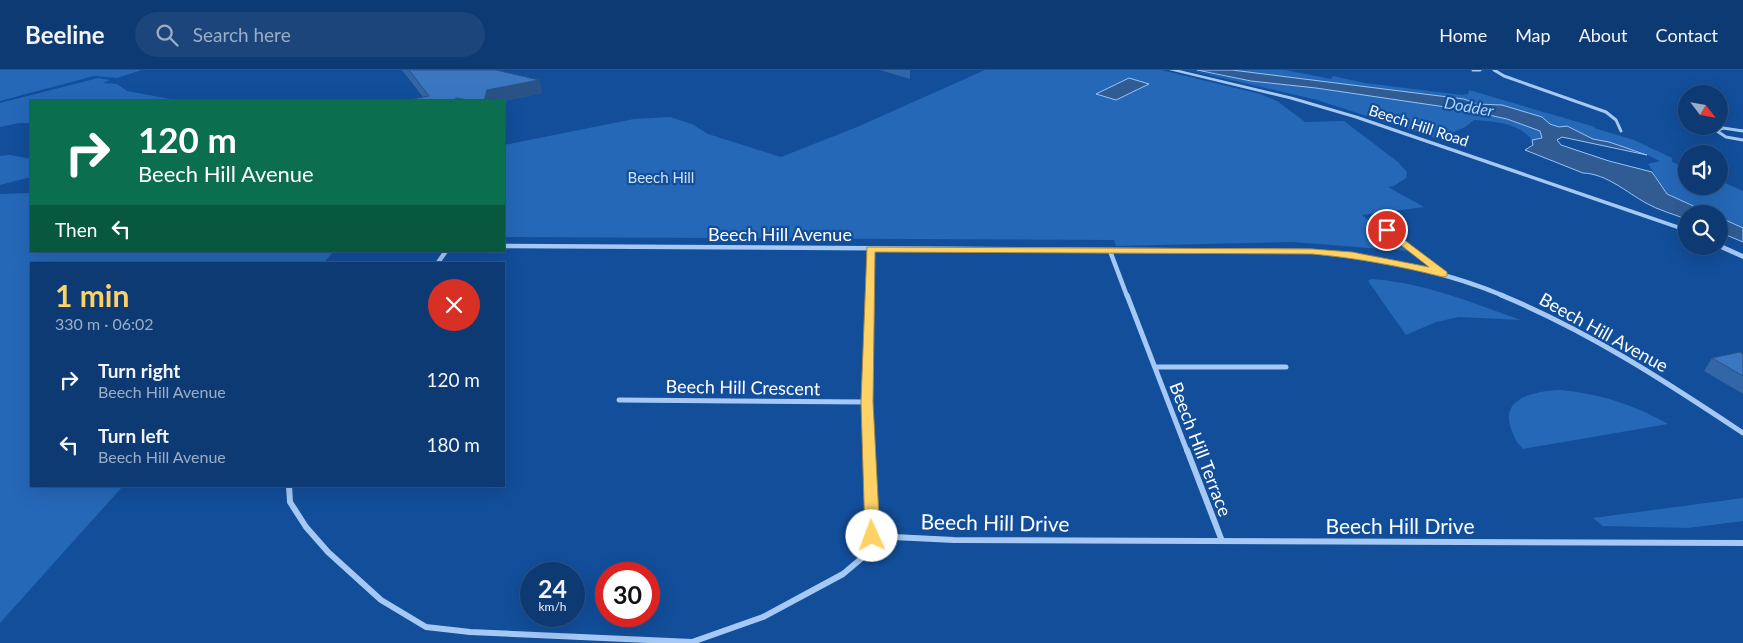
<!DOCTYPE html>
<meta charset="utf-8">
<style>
:root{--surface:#0e3a74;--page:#1c457c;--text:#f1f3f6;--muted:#9badc5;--line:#2e5486;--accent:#ffd267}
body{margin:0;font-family:Lato,sans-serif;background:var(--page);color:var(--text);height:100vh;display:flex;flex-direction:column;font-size:19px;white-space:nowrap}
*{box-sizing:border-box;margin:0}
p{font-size:16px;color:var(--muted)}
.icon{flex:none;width:28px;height:28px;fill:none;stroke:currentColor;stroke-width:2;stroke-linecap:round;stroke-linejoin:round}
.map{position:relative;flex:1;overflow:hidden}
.sheet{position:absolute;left:30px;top:192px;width:475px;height:225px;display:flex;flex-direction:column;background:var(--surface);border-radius:0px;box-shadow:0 5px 20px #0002,0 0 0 1px var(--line)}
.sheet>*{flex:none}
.hud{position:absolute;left:30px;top:30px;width:475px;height:152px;border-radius:0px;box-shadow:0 5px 20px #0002,0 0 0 1px var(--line);background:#0b6e4f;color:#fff;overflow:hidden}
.needle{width:32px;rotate:121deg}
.controls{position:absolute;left:1678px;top:15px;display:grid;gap:10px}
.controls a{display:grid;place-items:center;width:50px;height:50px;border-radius:50%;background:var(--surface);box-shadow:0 5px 20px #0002,0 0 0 1px var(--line);font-size:25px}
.speed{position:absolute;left:520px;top:492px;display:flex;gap:10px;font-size:25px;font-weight:700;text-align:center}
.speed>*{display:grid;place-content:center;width:65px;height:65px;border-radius:50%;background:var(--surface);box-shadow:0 5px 20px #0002,0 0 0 1px var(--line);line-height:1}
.speed small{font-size:12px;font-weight:400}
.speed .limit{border:8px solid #d22;background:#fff;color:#111}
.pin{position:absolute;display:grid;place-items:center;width:42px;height:42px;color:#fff;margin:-21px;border:2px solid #fff;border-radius:50%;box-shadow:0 1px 5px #0007}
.me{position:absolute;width:55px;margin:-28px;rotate:358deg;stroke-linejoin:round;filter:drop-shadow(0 0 4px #0008)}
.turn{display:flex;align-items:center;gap:18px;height:105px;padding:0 25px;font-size:22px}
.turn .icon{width:65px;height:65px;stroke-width:2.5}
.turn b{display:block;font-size:35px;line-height:42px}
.then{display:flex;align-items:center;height:48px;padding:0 25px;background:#0003;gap:10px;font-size:19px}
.round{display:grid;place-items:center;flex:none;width:52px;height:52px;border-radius:26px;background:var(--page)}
.summary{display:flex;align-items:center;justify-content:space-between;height:85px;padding:0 25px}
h1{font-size:30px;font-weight:700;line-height:38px;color:var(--accent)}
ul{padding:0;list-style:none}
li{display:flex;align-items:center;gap:15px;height:65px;padding:0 25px}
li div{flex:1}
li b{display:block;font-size:19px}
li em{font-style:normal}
header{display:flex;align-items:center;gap:30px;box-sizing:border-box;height:70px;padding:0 25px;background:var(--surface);border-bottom:1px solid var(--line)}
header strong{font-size:24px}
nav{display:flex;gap:28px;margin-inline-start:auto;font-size:18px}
.search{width:350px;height:45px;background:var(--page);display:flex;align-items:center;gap:12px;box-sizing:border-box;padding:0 18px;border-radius:28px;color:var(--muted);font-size:19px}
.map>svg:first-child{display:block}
.green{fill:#2568b8}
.water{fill:#305b93;stroke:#97c4f7}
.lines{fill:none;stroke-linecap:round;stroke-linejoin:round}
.minor-far3{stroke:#a5c9f4;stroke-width:3}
.minor-far2{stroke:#a5c9f4;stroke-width:4.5}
.minor-far1{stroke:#a5c9f4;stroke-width:5}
.minor{stroke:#a5c9f4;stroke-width:6}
.tertiary{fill:#a5c9f4;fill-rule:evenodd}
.wall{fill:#3366a6}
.shaded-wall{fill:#295387}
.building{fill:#3b77c1;stroke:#295387}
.route{fill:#ffd267;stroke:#a68843}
.labels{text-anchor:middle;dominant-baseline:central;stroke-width:4.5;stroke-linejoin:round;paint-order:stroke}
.far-street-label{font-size:15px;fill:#fff;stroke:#124e9a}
.far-park-label{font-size:15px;fill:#cde3fd;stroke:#124e9a}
.far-water-label{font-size:16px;font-style:italic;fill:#b1d3fa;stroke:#124e9a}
.street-label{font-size:18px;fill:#fff;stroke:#124e9a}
.near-street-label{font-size:21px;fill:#fff;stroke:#124e9a}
</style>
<header>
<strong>Beeline</strong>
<div class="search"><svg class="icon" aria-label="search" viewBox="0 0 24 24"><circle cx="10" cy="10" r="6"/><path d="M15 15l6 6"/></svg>Search here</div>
<nav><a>Home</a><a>Map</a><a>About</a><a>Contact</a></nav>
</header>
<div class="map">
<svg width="1743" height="573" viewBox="0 0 1743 573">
<rect width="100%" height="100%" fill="#124e9a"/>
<!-- green -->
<path class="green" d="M 0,0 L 142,0 L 117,8 L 94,6 L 0,31 Z
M 985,0 L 1161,0 L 1260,24 L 1277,31 L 1305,52 L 1344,51 L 1398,92 L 1407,102 L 1406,108 L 1394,116 L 1388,117 L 1424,137 L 1362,145 L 1408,181 L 1292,172 L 1116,176 L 1114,170 L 504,167 L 504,75 L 634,49 L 670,47 L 692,54 L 708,64 L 781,87 L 857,57 Z
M 1189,0 L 1251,11 L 1316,18 L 1466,40 L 1507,49 L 1540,61 L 1542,68 L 1532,70 C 1518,52 1495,52 1474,50 L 1465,57 L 1438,69 L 1317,30 Z
M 1232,0 L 1285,0 L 1331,9 L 1333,6 L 1365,13 L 1462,25 L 1468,24 L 1469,20 L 1595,57 L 1594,58 L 1634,70 L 1672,88 L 1672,92 L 1686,97 L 1686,116 L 1719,116 L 1719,110 L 1743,121 L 1743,158 L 1719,147 L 1719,144 L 1711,144 L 1667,124 L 1648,94 L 1660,91 L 1641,82 L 1593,69 L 1567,56 L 1559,57 L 1550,54 L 1541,47 L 1502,35 L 1477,34 L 1464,29 Z
M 98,8 L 110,10 L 103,13 L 117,14 L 127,21 L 182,31 L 31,31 L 31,53 L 19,53 L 0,57 L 0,33 Z
M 10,85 L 31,89 L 31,107 L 0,115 L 0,86 Z
M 31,123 L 31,181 L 334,181 L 323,194 L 31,194 L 31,416 L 123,416 L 0,553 L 0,124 Z
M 1371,209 C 1423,212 1472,233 1521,250 L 1459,247 L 1436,252 L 1406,265 L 1368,211 Z
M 1560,320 C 1598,323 1635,335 1668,354 L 1523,379 C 1517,373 1512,364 1510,355 C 1502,326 1539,321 1560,320 Z
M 1743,428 L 1743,451 L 1736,452 L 1688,458 L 1603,456 L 1593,448 Z"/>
<!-- water -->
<path class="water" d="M 1197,0 L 1232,0 L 1464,29 L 1477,34 L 1502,35 L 1542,47 L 1550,54 L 1559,57 L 1567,56 L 1593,69 L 1609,72 L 1647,85 L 1562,67 L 1557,70 L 1561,75 L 1609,91 L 1652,102 L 1667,124 L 1711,144 L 1686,144 L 1686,149 C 1673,144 1658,140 1646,133 C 1626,122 1607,104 1583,103 L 1525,80 L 1533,75 L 1532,70 L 1542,68 L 1540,61 L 1507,49 L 1466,40 L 1316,18 L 1251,11 Z
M 1129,8 L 1149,14 L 1116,30 L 1096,24 Z
M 1719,147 L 1743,158 L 1743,172 L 1719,162 Z"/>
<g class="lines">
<!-- minor-far3 -->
<path class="minor-far3" d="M 1473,0 L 1480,0
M 1494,0 L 1504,6 L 1606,42 L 1616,50 L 1621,61
M 1743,61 L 1723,58 L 1717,61 L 1726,67 L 1743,70"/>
<!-- minor-far2 -->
<path class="minor-far2" d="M 1373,149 L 1441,202
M 504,176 L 1311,181 C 1377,188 1443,200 1504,226
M 1110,181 L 1127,226
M 437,194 L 446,181
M 869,226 L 870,179"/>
<!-- minor-far1 -->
<path class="minor-far1" d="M 869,225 L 867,332 L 869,381
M 1127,225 L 1187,381
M 1501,225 C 1588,261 1665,311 1743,363
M 1155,297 L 1286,297
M 619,330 L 867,332"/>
<!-- minor -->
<path class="minor" d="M 869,380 L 873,466
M 1187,380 L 1222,471
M 289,416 L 290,432 L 306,457 L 328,482 L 381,530 L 426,557 L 470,562 L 692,572 L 763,547 L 843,504 L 862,488 L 873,466 L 954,470 L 1743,473"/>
<!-- tertiary -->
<path class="tertiary" d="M 1169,0 L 1179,0 L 1293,27 L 1358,46 L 1686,158 L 1686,162 L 1354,48 L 1289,29 Z
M 1719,173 L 1743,184 L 1743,189 L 1716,177 L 1719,176 Z"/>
</g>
<!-- wall -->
<path class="wall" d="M 402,0 L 496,0 L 539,10 L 542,23 L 504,31 L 402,31 L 423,27 Z
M 880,0 L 910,0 L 910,9 Z
M 1743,284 L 1743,324 L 1704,301 L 1712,288 Z"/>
<!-- shaded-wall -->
<path class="shaded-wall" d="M 539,10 L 542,23 L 504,31 L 484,31 L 487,20 Z"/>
<!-- building -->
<path class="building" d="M 409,0 L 496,0 L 539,10 L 487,20 L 484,31 L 474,31 L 456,28 L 454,31 L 402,31 L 429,26 Z
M 1740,282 L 1743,284 L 1743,306 L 1712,288 Z"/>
<!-- route -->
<path class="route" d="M 1387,157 L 1447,202 L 1447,206 L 1443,207 C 1399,196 1357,188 1312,184 L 875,182 L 873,332 L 880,466 L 878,469 L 872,471 L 867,469 L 865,466 L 861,332 L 867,177 L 1312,179 L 1352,182 L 1429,197 L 1384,162 L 1384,158 Z"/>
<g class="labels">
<!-- far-street labels -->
<g class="far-street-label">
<text transform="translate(1419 55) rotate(18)">Beech Hill Road</text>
</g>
<!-- far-park labels -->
<g class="far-park-label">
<text x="661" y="107">Beech Hill</text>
</g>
<!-- far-water labels -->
<g class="far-water-label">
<text transform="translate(1469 36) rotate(10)">Dodder</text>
</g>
<!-- street labels -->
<g class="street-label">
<text x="780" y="164">Beech Hill Avenue</text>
<text transform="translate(1604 262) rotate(29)">Beech Hill Avenue</text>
<text transform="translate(743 317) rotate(1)">Beech Hill Crescent</text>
<text transform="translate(1201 379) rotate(69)">Beech Hill Terrace</text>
</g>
<!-- near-street labels -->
<g class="near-street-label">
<text transform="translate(995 452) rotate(1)">Beech Hill Drive</text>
<text x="1400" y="455">Beech Hill Drive</text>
</g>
</g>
</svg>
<div class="controls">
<a><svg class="needle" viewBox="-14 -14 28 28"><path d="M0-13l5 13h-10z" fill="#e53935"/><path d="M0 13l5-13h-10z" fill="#9badc5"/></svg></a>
<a><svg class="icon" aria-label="sound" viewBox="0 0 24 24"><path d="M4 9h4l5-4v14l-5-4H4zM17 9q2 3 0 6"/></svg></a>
<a><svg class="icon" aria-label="search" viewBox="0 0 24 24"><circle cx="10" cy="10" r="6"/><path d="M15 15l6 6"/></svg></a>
</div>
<div class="speed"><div>24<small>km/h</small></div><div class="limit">30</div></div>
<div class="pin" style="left:1387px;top:160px;background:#d93025"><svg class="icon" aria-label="arrive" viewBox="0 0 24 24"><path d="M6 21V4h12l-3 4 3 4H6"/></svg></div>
<svg class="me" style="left:872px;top:466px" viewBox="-20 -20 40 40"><circle r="19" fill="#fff"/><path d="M0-13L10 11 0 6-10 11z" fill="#ffd267"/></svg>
<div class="hud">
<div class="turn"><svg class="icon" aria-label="right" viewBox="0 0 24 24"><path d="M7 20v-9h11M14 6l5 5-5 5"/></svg><div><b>120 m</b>Beech Hill Avenue</div></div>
<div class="then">Then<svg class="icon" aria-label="left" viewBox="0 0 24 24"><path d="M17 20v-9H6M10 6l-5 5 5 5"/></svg></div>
</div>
<section class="sheet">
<div class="summary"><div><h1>1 min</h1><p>330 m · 06:02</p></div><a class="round" style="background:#d93025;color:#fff"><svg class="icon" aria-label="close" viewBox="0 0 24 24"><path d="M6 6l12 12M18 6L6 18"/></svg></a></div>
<ul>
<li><svg class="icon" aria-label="right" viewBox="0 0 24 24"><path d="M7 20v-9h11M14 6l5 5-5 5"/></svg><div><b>Turn right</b><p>Beech Hill Avenue</p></div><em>120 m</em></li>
<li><svg class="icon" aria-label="left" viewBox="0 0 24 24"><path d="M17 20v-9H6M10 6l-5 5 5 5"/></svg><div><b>Turn left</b><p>Beech Hill Avenue</p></div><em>180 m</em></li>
</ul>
</section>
</div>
